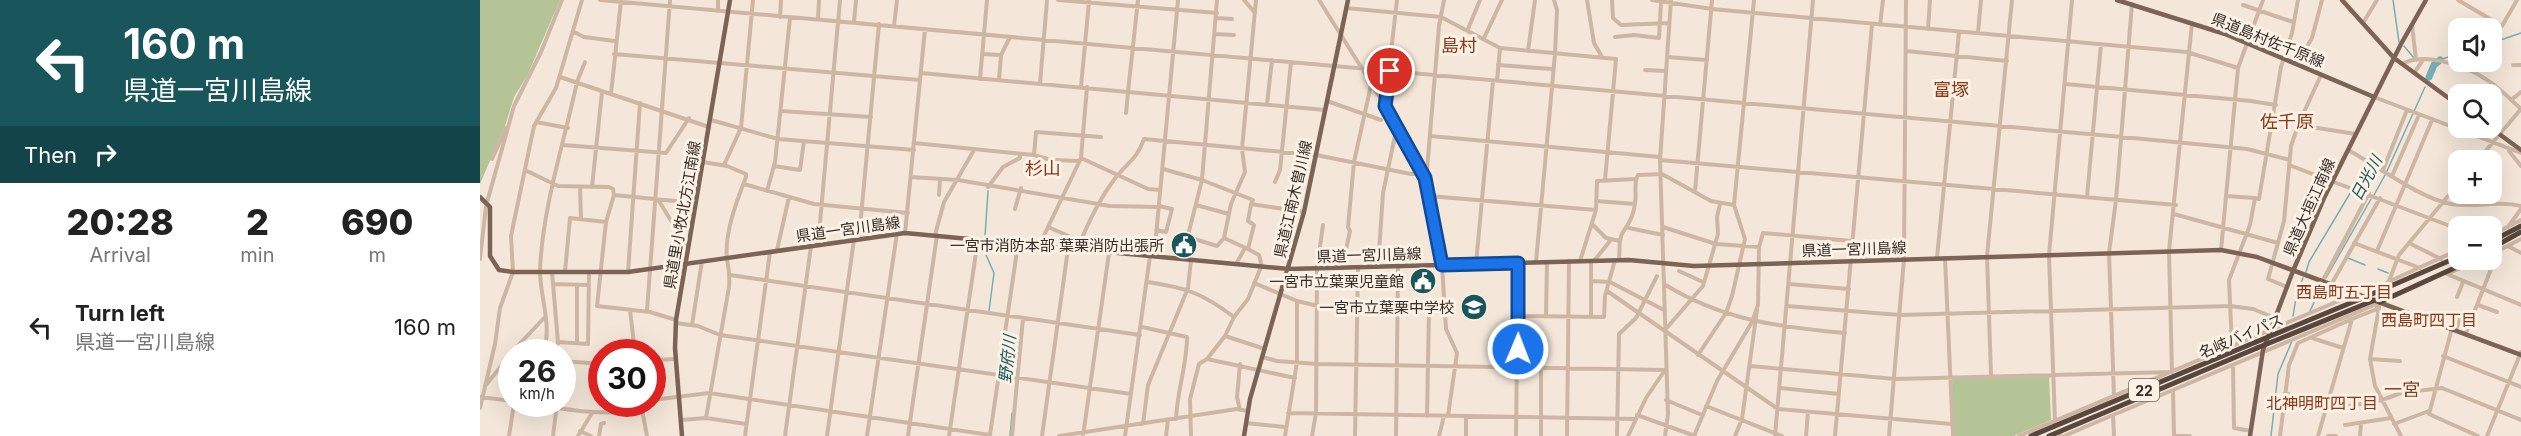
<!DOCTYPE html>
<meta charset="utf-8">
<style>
:root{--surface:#fff;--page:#f6f6f6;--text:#222;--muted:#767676}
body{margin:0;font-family:Inter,"Noto Sans JP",sans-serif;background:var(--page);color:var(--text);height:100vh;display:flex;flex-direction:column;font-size:22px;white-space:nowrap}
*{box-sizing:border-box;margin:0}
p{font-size:20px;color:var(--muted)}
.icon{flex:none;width:33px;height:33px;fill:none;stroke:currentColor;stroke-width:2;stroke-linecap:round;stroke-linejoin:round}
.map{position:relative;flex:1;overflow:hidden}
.side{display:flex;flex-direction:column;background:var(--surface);width:480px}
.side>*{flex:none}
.guide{background:#18565c;color:#fff;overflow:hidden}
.controls{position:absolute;left:1968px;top:18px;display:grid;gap:12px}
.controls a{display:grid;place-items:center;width:54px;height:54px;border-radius:12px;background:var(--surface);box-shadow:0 6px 24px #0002;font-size:30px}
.speed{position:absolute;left:18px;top:339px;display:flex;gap:12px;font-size:30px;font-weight:700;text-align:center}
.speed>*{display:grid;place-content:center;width:78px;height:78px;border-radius:50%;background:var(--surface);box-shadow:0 6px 24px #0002;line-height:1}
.speed small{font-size:15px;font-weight:400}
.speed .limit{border:9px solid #d22;background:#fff;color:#111}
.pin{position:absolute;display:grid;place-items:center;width:51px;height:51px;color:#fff;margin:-26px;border:3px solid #fff;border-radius:50%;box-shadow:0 2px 6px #0007}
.me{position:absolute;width:66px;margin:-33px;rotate:1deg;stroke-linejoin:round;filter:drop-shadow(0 0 4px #0008)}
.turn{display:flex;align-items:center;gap:21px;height:126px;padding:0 24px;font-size:27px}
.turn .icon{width:78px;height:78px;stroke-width:2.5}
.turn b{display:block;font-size:42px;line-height:51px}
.then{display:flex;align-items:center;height:57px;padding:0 24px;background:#0003;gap:12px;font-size:22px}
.eta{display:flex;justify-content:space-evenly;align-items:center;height:102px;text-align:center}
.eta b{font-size:36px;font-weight:800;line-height:42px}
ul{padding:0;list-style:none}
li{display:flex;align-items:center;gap:18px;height:84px;padding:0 24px}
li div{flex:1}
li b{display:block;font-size:22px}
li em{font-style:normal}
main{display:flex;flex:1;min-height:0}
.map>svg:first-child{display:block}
.green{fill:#b4c497}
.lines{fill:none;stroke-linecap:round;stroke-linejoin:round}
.stream{stroke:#75afb3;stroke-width:1.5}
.river{stroke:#75afb3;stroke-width:7}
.minor{stroke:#cdb7a4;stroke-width:4}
.major{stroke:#7b6356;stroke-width:4.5}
.highway{stroke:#59463c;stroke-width:5}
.highway-bridge{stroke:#59463c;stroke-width:5}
.route-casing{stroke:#114b97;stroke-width:15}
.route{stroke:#1a73e8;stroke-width:10}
.labels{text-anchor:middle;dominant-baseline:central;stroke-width:6;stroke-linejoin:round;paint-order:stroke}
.shield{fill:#fbf1e5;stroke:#72675f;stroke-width:1.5}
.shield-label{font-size:14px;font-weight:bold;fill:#372c26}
.street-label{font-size:15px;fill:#372c26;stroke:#fbf1e5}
.poi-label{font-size:15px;fill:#372c26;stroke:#fbf1e5;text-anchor:end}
.water-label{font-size:16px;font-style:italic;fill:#18565c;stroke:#fbf1e5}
.neighbourhood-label{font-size:16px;fill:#8d3718;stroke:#fbf1e5}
.quarter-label{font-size:18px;fill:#8d3718;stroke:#fbf1e5}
</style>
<main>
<section class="side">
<div class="guide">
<div class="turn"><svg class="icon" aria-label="left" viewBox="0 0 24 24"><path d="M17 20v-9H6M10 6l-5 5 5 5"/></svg><div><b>160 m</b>県道一宮川島線</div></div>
<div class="then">Then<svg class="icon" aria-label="right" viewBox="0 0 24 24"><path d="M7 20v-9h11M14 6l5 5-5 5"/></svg></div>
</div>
<div class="eta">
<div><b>20:28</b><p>Arrival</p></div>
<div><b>2</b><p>min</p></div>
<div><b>690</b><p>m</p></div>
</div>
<ul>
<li><svg class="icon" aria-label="left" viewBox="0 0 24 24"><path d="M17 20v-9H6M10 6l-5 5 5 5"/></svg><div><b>Turn left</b><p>県道一宮川島線</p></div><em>160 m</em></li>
</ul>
</section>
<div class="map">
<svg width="2041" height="436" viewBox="0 0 2041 436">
<rect width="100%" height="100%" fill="#f4e7d9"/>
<!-- green -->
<path class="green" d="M 0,0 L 80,0 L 47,76 L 34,97 L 25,126 L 0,184 Z
M 1569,375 L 1571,420 L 1534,436 L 1474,436 L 1472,379 Z"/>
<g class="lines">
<!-- stream -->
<path class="stream" d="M 1913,0 L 1919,42
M 2012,43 L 2041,33
M 1924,46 L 1934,58
M 1962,59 L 1978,54
M 1907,171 L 1945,87
M 1894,195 L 1905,175
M 505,236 L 508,191
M 505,243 L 506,255 L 514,273 L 509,311
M 1868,258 L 1885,265
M 1898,269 L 1908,273
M 1826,272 L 1829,262 L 1872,190
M 1846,278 L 1891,199
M 1830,311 L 1842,285
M 1813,316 L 1817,292 L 1823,278
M 530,436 L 532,413
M 1791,436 L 1798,374 L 1812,341"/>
<!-- river -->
<path class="river" d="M 1949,77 L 1954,65 L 1960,60"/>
<!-- minor -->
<path class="minor" d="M 120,0 L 1653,138 L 1767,149 L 1810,160
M 578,0 L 737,13
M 764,0 L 775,13
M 839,0 L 913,118 L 945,178 L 962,265 L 966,329 L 977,353 L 968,416
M 1107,0 L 1114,43 L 1122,57
M 1132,0 L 1133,18 L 1141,25 L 1189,23
M 1172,0 L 1232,9 L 1707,52 L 1758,68
M 1978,0 L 2022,26 L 2037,0
M 1763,5 L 1813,22
M 866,8 L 961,17 L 1020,48 L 1136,59 L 1125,180
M 238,11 L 238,0
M 300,17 L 301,0
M 737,18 L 752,19
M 338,19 L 339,0
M 374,22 L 376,0
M 1883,23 L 1897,0
M 1400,25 L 1403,0
M 1932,25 L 1936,60
M 414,26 L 417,0
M 988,29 L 1000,0
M 1448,29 L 1450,0
M 94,32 L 104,37 L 135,41
M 1498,33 L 1501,0
M 736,34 L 754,35
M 1135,37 L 1154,35 L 1179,38 L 1181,3
M 1004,38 L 1022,0
M 1048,51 L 1055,0
M 1426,51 L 1527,61
M 134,54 L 440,80
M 502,54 L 521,55
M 1187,57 L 1227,60
M 1817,64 L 1832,38 L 1842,0
M 1922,64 C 1944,51 1985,66 2004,78 C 2018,86 2029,98 2041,109
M 1018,65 L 1073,69
M 2033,65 L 2041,65
M 1165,70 L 1186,71
M 441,73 L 648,92 L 658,0
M 1934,73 L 1943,60
M 80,77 L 229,127
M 500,79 L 507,0
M 519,80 L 521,55 L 530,37
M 1017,81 L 1020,48
M 560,84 L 567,0
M 1585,84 L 1771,101 L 1796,105
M 601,87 L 609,1
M 131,94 L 141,1
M 1894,97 L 2041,153
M 2031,100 L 2041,92
M 847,101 L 901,120
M 787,104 L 792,60
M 905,105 L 917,0
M 301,111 L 391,117
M 646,113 L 648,92 L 845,110
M 1793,116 L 1831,127 L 1876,134
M 231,120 L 298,139 L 434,150
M 56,122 L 88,128
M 950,136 L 1180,157
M 434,143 L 554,155 L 571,160 L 600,161
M 83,145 L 186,153 L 209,118
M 1868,150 C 1896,165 1941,199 1971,204 C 1995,208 2018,200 2041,206
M 2029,151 L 2041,166
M 554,155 L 556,132 L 621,137
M 601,158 L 668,189 L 680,190
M 12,159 L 26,128
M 1180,160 L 1696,205
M 1998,160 L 2041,109
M 223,162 L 247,166 L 266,174 L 266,177 C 257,200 244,234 247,259 C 249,269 250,276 249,287 L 226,418
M 244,165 L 261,128 L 273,0
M 1809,165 L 1978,229
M 294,166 L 320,170
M 683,169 L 722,180 L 773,200 L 771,204 L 824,212
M 45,170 L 78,186 L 129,187 L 133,189 L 134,195
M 320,170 L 324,141
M 1903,170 L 1927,110
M 1912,176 L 1939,115
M 431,177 L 478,180 L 630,206 L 679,207
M 795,182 L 800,170 L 811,62
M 264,184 L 334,204 L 428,213
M 100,187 L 101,219
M 112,187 L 122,92
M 508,187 L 523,167 L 540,158 L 540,154
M 287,191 L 295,162 L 310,18
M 1215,191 L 1232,0
M 459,195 L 460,179
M 949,196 L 1116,210
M 1746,196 L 1775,198
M 1607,197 L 1621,44
M 179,201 L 207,247
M 1116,201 L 1155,204
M 771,204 L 768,221 L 774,225 L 768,249 L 779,255 L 782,267
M 716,205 L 749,214
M 535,209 L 541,188
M 1694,214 L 1798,243
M 1112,224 L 1126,238 L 1140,241
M 568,227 L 600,241
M 1183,227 L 1236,244 L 1279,247
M 2028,227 L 2041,209
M 1149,228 L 1183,235
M 676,230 L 686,232 L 692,209 L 679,206
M 425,233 L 445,29
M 455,235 L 464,202 L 494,150
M 2012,235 L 2041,220
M 708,237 L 737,246 L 744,238 L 751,204 L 765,172 L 762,149 L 776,0
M 379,238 L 399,24
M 744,238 L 768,249
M 1874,243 L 1940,268
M 1929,243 L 1961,259
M 338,245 L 360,0
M 559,246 L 601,158 L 607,87
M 2028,246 L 2041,253
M 297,250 L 309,197
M 597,250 C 607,225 620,197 637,176 C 650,160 656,160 664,139 L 836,155 L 931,174 L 943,174 L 947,170 L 959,26 L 964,0
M 1741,250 L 1758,68 L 1783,0
M 1897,251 L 1952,120
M 2012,254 L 2041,239
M 1457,258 L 1479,32
M 1465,258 L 1473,436
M 0,259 L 6,206 L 34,106 L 61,52 L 82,0
M 702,259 L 722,180 L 737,0
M 1139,260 C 1140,252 1138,239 1143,232 C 1149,224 1154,215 1155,203 C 1157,194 1153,183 1158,175 L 1182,174 L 1231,201 L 1254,205
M 1100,261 L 1116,210 L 1117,181 L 1155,179
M 1111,261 L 1111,317
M 1114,261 L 1130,241
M 1056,262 L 1075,54 L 1077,10 L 1074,0
M 756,264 L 765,248
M 996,264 L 1013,81
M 898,267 L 903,193 L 917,126
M 862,268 L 870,231 L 868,227 L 874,162 L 891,85
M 1199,271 L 1223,282
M 72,272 L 78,342 L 76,352
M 85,272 L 90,218 L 126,222
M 148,272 L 160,103
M 1967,274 L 2041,305
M 1967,274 L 1999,260
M 250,275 L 660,335
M 1111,281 L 1130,282 L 1184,310
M 1910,281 L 1978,250
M 668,282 C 707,288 722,293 754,317
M 1842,282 L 1889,193
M 774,283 L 817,301 L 838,306 L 964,307
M 73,284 L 108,285
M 1184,284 C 1242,320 1298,327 1365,333
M 1309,284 L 1369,289
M 97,285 L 97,343
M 1851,285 L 1900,198
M 1807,287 L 1788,279 L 1804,221 L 1811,146 L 1819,123 L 1841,75
M 1901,289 L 1909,281 L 1919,255 L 1978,184
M 1127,291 L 1298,409 L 1472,424
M 1977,297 L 1983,282
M 1900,302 L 1890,359 L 1895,386 L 1921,436
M 1998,305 L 2017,312
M 1307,306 L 1420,315 L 1750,306 L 1773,309 L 1795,318
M 150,310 L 155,352
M 167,311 L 190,0
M 1038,316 L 1124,317 L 1125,296 L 1135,260
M 1066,316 L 1067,262
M 1872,319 L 1897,309 L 1895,301
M 196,320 L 170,312 L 117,306 L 126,222 L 134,195 L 215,203
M 196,323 L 218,326 L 240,335 L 651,394
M 212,325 L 222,261
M 662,327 L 707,337 C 707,365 697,391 696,419
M 1972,328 L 1949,414 L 1998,436
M 1976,329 L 1983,312 L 1994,315
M 1185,330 L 1223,286 L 1238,234 L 1237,217 L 1240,204
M 1986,333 L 2018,251
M 745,336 L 785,349
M 1832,338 L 1863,348
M 78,342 L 108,344 L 109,273
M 1752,347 L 1749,280 L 1770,225 L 1775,198 L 1779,199 L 1801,67 L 1812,33 L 1818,0
M 32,352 L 64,318
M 63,352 C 73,327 60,298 60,271 C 62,209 84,143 97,82 L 105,62
M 1218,355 L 1246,313 L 1252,296 L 1265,239 L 1254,205 L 1274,0
M 1963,356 L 2041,387
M 782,357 L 797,361 L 837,364 L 1185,370
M 727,359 L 815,378
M 1890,359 L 1920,361
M 82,361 L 122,364
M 760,364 L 757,397 L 760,410
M 1753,365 L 1754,428 L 1771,431
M 172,366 L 176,360 L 196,359
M 1270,366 L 1415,379 L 1692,372 L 1689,251 L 1712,23
M 1511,375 L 1507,256 L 1532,0
M 5,386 L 32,353
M 1300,388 L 1359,394
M 121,390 L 122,390
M 1693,390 L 1892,306 L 1895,301
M 1805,393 L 1847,407
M 1634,396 L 1629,253 L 1636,200 L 1652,4
M 0,397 L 32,401
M 172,400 L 229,393 L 510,435
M 1186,400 L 1222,415
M 51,404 C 88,410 124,416 162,410
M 161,404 L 167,436
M 1226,406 L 1302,436
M 1870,406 L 1902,400 L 1921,393 L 1962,388 L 2041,420
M 0,408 L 15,344 L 20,308 L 33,272 L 31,236 L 54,126 L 76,88 L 102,0
M 808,413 L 1155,419
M 1157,415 L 1215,436
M 947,416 L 949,308
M 201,420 L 226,418 L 266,424
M 766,423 L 805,427
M 1575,423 L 1569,255 L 1592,0
M 663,424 L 668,385 L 708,288 L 711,260
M 1914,424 L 1949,411
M 1865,425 L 1911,418
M 100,431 L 111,436
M 510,435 L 538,244
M 1580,435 L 1581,436
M 29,436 L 34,404
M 73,436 L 77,404
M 98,436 L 112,413
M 119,436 L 121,424 L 124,423
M 265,436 L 290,252
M 305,436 L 331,246
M 347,436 L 374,239
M 387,436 L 417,233
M 428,436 L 457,235
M 469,436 L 498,239
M 532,436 L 543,318
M 562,436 L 588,249
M 579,436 L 757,409 L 768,411
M 603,436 L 629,253
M 645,436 L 670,256 L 676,236 L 698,0
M 686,436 L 688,420
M 711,436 L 710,399 L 719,364 L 727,359 L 745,336 L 754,317 L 768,299 L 781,267
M 805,436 L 817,362 L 817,301
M 832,436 L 836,413 L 837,268 L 843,225
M 875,436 L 878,267
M 916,436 L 918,266
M 959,436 L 964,416
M 986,436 L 986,416
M 1036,436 L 1038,263
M 1061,436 L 1061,367
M 1087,436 L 1089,261
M 1137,436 L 1139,334 L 1156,318 L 1177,276
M 1148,436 L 1166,398 L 1185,370
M 1185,436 L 1188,414 L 1180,160 L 1191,0
M 1214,436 L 1237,381 L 1272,322 L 1278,305 L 1279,247 L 1283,233 L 1372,241
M 1255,436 L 1262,419 L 1277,310
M 1295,436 L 1333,0
M 1326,436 L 1328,412
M 1355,436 L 1392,24
M 1409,436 L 1424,259 L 1426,0
M 1539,436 L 1868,297 L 1882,297
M 1584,436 L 1633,415
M 1634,436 L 1633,415 L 1693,390 L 1694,436
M 1694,436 L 1710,436
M 1800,436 L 1809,365 L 1818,343 L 1872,319 L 1838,436
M 1848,436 L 1856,436
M 1880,436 L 1881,423
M 2007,436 L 2041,352"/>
<!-- major -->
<path class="major" d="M 1637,0 L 1745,34 L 1894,97
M 1862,0 L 1914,58 L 1978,105
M 2011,128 L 2041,150
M 0,197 L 10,207 L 10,256 L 19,270 L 33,272 L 148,272 L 425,233 L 809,269 L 1149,260 L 1214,266 L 1741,250 L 1777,257 L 2041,355
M 202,436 L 195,348 L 196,320 L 250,0
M 764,436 L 770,399 L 824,212 L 868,0
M 1770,436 L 1783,350 L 1813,271 L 1844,198 L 1921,44 L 1946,0"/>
<!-- highway -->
<path class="highway" d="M 2012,241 L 2041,226
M 2012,248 L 2041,232
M 1885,297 L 1978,257
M 1900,302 L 1992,260
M 1551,436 L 1776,342
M 1569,436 L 1777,348"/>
<!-- highway-bridge -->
<path class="highway-bridge" d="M 1776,342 L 1885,297
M 1777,348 L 1895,300"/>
</g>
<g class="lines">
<defs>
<path id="route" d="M 910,71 L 905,106 L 945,178 L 962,265 L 1038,263 L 1038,349"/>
</defs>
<!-- route casing -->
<use href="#route" class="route-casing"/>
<!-- route -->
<use href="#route" class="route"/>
</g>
<!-- icons -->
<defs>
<symbol id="civic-disc" viewBox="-11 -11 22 22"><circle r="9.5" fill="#18565c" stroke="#fbf1e5"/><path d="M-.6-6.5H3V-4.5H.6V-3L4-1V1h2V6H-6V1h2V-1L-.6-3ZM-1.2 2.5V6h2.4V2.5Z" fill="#fff"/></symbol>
<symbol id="school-disc" viewBox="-11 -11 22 22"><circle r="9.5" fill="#18565c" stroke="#fbf1e5"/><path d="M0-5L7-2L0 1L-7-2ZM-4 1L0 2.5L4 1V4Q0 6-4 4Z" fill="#fff"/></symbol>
</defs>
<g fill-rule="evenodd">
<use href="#civic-disc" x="689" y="230" width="30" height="30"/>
<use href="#civic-disc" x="928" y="266" width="30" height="30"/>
<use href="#school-disc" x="979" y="292" width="30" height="30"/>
</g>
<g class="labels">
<!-- shield labels -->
<rect class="shield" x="1649" y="379" width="30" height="22" rx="4.5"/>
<g class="shield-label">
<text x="1664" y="390">22</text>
</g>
<!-- street labels -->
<g class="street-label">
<text transform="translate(1788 40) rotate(22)">県道島村佐千原線</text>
<text transform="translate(813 199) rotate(-77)">県道江南木曽川線</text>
<text transform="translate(1829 207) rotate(-66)">県道大垣江南線</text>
<text transform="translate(202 215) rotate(-80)">県道里小牧北方江南線</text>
<text transform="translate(368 229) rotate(-8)">県道一宮川島線</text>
<text transform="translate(1374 249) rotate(-2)">県道一宮川島線</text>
<text transform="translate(889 255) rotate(-2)">県道一宮川島線</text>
<text transform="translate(1761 336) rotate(-23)">名岐バイパス</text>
</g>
<!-- poi labels -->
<g class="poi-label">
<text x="684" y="245">一宮市消防本部 葉栗消防出張所</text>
<text x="924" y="281">一宮市立葉栗児童館</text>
<text x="974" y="307">一宮市立葉栗中学校</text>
</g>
<!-- water labels -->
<g class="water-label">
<text transform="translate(1886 178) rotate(-62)">日光川</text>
<text transform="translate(527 359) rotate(-84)">野府川</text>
</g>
<!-- neighbourhood labels -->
<g class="neighbourhood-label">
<text x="1864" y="292">西島町五丁目</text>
<text x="1949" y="320">西島町四丁目</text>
<text x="1842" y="403">北神明町四丁目</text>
</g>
<!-- quarter labels -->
<g class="quarter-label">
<text x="979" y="45">島村</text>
<text x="1471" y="89">富塚</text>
<text x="1807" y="121">佐千原</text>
<text x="563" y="168">杉山</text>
<text x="1922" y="389">一宮</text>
</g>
</g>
</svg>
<div class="controls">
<a><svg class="icon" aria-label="sound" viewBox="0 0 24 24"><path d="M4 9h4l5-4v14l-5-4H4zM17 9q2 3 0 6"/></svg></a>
<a><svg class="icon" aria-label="search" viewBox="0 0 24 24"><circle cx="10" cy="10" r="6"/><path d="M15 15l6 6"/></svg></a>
<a>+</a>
<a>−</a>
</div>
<div class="speed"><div>26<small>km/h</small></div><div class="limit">30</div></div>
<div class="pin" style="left:910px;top:71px;background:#d93025"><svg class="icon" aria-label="arrive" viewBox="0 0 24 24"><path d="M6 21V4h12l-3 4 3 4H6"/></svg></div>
<svg class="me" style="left:1038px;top:349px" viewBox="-20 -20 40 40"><circle r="17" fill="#1a73e8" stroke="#fff" stroke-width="3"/><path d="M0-11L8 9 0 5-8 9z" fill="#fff"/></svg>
</div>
</main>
